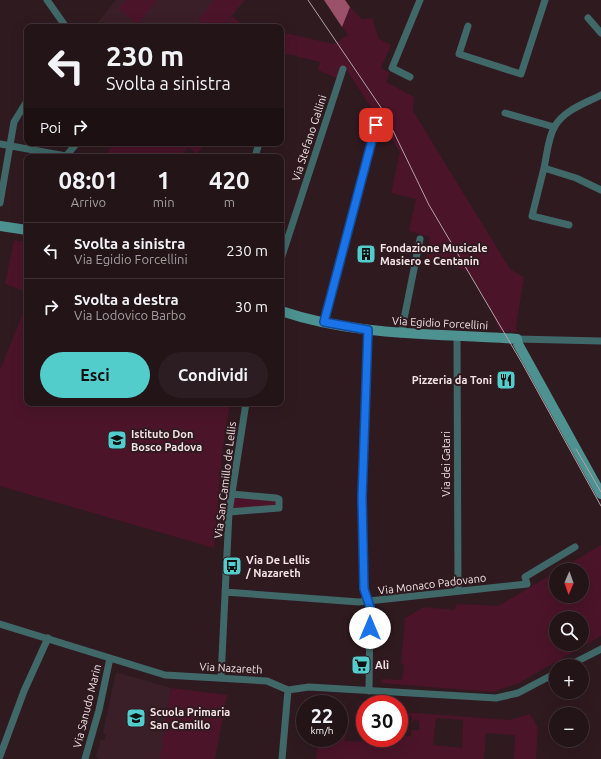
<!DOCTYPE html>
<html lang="it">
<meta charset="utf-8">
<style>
:root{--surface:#231418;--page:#2b1d21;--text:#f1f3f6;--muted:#a39ea2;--line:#403337;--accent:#52cdcc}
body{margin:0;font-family:Ubuntu,sans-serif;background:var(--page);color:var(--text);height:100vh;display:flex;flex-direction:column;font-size:15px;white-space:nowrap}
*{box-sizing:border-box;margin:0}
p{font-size:13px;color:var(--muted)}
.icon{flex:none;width:22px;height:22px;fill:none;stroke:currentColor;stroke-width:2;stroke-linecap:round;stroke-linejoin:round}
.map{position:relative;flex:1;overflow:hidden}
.details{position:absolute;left:24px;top:154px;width:260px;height:252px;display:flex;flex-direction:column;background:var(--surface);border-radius:8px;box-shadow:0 4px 16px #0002,0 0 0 1px var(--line)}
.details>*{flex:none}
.hud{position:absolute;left:24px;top:24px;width:260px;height:122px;border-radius:8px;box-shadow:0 4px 16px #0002,0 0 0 1px var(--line);background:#231418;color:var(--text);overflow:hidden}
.needle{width:26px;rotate:182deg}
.fabs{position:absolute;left:549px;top:563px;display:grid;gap:8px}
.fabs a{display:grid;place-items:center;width:40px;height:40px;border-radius:50%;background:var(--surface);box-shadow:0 4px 16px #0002,0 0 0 1px var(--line);font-size:20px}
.speed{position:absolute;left:296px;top:695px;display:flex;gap:8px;font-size:20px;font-weight:700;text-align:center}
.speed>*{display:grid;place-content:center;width:52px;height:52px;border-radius:50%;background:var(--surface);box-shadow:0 4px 16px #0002,0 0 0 1px var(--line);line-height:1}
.speed small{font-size:10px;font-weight:400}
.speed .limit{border:6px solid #d22;background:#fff;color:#111}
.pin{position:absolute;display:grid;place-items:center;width:34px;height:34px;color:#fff;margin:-17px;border-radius:8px;box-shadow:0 2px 6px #0006}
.me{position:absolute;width:44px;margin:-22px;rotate:0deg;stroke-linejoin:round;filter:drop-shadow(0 0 3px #0008)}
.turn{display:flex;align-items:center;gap:14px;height:84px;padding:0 16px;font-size:18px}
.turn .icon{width:52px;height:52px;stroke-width:2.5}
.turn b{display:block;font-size:28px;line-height:34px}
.then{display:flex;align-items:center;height:38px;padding:0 16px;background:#0003;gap:8px;font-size:15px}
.eta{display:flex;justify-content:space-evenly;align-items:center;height:68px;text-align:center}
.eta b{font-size:24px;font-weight:600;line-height:28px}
.primary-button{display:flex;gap:8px;margin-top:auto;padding:8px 16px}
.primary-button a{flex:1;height:46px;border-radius:24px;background:var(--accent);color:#111;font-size:16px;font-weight:600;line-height:46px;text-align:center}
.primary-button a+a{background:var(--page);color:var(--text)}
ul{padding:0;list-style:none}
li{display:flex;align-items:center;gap:12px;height:56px;padding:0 16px;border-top:1px solid var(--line)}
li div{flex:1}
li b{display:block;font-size:15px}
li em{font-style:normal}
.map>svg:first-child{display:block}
.built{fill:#3b1f28}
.green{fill:#4b1429;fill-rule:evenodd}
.water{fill:#9b516a}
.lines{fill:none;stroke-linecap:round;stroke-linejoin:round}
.street{stroke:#406868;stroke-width:7}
.secondary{stroke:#4d9190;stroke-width:10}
.tram{stroke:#b5a3a8;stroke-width:1}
.route-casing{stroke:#114b97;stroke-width:10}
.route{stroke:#1a73e8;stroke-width:7}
.labels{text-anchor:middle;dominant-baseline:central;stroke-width:4;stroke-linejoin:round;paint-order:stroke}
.street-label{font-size:11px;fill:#f2e2e6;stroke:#2f1a20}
.poi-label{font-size:11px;font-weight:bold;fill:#f2e2e6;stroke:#2f1a20;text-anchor:start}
</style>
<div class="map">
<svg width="601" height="759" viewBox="0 0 601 759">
<rect width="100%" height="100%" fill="#2f1a20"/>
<!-- built -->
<path class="built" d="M 116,0 L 245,0 L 223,27 L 94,27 Z
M 116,672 L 171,688 L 161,759 L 99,759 L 96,757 L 101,739 L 104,740 L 106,734 L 103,733 Z"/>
<!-- green -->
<path class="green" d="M 126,0 L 157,0 L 138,24 L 119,9 Z
M 214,0 L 244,0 L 222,27 L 207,27 L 198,20 Z
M 350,7 L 362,19 L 372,18 L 379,39 L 391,45 L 381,68 L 390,73 L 386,82 L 414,97 L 413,111 L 510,269 L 524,277 L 516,326 L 517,332 L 500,331 L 492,312 L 470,274 L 465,270 L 426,259 L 430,237 L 409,231 L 416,199 L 391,193 L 400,152 L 344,66 L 339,79 L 318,70 L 320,62 L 292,55 L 281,54 L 281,32 L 334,44 L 348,35 L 342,27 Z
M 232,16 L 245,27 L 246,27 L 223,27 Z
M 114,143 L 206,143 L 197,154 L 188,147 L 180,157 L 104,157 Z
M 14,240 L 27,242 L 27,292 L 5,284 Z
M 27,303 L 27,403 L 230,403 L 222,455 L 214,548 L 0,486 L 0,370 Z
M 232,494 L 276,498 L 279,508 L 229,512 Z
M 601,545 L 601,636 L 519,683 L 492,692 L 381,683 L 382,679 L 402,680 L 404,665 L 401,664 L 405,618 L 424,607 L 455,610 L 456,604 L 498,606 L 556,572 L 556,596 L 582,596 L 582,570 L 559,570 ZM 556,618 L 582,618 L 582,644 L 556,644 Z
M 171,688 L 227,695 L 215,759 L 160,759 Z
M 304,699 L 340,703 L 339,715 L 339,704 L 305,704 L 305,717 L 303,717 Z
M 402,712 L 510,720 L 530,714 L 538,728 L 536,759 L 514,759 L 515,735 L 486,733 L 484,759 L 316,759 L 318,738 L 339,738 L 339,719 L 349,720 L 345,741 L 378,742 L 379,738 L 399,738 L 399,735 L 411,736 L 411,730 L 419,730 L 419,721 L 414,720 L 412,723 L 412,716 L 402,715 ZM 436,718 L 463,720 L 462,748 L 433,745 Z"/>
<!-- water -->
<path class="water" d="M 324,0 L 345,0 L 350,7 L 342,27 Z"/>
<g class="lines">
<!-- street -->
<path class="street" d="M 47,0 L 66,27
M 588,18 L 601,33
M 468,26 L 459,54 L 521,74 L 545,0
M 410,77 L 392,68 L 420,0
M 601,95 C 586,103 564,110 555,126 C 548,137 547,155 544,168 L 576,178 L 601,190
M 505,113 L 554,127
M 0,144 L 66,156 L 77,143
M 255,157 L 259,143
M 544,168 L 532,216 L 569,225
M 0,203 L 14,122 L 27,101
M 281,259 L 343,69
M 324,322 L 376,125
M 368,330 L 362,497 L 364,589 L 370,607 L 369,691
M 401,334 L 420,239
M 457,337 L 458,591
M 517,339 L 601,341
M 229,512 L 279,508 L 279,499 L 276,498 L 232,494
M 225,592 L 359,602 L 527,584 L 525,577 L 575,547
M 0,624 L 165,675 L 267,681 L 288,690 L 309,687 L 496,698 L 518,693 L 556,673
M 568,666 L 601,649
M 221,678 L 229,512 L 246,403
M 0,756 L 24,691 L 48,638
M 85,759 L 99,710 L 110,658
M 282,759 L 288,690"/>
<!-- secondary -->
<path class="secondary" d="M 0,226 L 27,230
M 281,311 C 358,337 437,333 517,339 L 518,344 L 601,494"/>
<!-- tram -->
<path class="tram" d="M 308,0 L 384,112 L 429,205 L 522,363 L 601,506
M 576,449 L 601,492"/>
</g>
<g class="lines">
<defs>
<path id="route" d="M 370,628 L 370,607 L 364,589 L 362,498 L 368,330 L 324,322 L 376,125"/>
</defs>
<!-- route casing -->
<use href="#route" class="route-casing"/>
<!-- route -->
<use href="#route" class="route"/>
</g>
<!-- icons -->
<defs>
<symbol id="building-square" viewBox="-11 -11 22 22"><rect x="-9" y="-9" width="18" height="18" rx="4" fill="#52cdcc" stroke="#2f1a20"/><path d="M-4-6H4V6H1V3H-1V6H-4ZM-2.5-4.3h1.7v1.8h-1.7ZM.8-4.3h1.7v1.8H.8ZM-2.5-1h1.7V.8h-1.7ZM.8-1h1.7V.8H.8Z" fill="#111"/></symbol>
<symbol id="restaurant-square" viewBox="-11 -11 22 22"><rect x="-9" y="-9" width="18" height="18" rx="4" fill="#52cdcc" stroke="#2f1a20"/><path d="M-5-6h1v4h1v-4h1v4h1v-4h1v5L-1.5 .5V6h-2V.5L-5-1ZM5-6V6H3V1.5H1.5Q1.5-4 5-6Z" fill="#111"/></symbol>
<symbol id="school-square" viewBox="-11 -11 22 22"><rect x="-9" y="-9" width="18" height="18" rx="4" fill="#52cdcc" stroke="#2f1a20"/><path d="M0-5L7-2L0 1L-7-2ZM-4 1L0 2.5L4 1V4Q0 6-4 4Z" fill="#111"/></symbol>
<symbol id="bus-square" viewBox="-11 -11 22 22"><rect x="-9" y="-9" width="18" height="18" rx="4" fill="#52cdcc" stroke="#2f1a20"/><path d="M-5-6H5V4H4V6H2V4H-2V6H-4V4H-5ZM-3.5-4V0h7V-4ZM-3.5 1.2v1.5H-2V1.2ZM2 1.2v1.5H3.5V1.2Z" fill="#111"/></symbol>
<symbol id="supermarket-square" viewBox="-11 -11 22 22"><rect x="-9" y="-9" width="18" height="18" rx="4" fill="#52cdcc" stroke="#2f1a20"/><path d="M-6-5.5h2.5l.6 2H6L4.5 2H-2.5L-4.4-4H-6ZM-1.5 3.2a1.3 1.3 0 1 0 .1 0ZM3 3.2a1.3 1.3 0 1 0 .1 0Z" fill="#111"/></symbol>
</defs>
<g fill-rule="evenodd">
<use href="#building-square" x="355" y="243" width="22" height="22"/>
<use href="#restaurant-square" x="495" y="369" width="22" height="22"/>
<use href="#school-square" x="106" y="429" width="22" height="22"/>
<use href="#bus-square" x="221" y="555" width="22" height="22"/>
<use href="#supermarket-square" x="350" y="654" width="22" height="22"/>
<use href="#school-square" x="125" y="707" width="22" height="22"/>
</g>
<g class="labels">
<!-- street labels -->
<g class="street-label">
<text transform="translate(309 138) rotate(-72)">Via Stefano Gallini</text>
<text transform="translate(440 323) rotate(3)">Via Egidio Forcellini</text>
<text transform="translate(446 464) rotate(-90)">Via dei Gatari</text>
<text transform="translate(225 480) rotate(-83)">Via San Camillo de Lellis</text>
<text transform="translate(432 584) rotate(-7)">Via Monaco Padovano</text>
<text transform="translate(231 668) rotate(3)">Via Nazareth</text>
<text transform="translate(87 706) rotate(-76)">Via Sanudo Marin</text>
</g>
<!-- poi labels -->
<g class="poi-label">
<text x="380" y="248">Fondazione Musicale<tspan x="380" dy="13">Masiero e Centanin</tspan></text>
<text x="492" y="380" text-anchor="end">Pizzeria da Toni</text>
<text x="131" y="434">Istituto Don<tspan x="131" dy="13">Bosco Padova</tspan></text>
<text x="246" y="560">Via De Lellis<tspan x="246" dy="13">/ Nazareth</tspan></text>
<text x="375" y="665">Alì</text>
<text x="150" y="712">Scuola Primaria<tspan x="150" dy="13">San Camillo</tspan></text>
</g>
</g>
</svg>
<div class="fabs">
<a><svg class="needle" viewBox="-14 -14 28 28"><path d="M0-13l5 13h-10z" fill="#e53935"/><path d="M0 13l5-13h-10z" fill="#a39ea2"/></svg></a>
<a><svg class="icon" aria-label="search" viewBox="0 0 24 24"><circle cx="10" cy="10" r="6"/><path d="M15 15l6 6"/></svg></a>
<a>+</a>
<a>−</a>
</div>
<div class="speed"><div>22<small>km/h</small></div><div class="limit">30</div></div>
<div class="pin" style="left:376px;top:125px;background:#d93025"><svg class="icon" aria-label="arrive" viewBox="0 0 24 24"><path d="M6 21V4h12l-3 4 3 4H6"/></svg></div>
<svg class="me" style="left:370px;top:628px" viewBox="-20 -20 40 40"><circle r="19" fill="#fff"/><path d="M0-13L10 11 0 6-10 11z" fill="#1a73e8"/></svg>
<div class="hud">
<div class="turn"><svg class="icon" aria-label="left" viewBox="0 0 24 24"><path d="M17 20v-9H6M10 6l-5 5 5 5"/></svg><div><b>230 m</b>Svolta a sinistra</div></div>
<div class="then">Poi<svg class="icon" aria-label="right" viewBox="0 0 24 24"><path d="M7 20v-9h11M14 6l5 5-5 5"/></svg></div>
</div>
<section class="details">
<div class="eta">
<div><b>08:01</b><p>Arrivo</p></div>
<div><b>1</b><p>min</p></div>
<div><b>420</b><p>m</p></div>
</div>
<ul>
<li><svg class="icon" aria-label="left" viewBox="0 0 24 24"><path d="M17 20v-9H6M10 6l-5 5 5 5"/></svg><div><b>Svolta a sinistra</b><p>Via Egidio Forcellini</p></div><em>230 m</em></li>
<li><svg class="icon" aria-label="right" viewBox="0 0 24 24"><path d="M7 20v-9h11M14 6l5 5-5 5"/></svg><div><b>Svolta a destra</b><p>Via Lodovico Barbo</p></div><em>30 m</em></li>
</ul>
<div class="primary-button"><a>Esci</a><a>Condividi</a></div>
</section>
</div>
